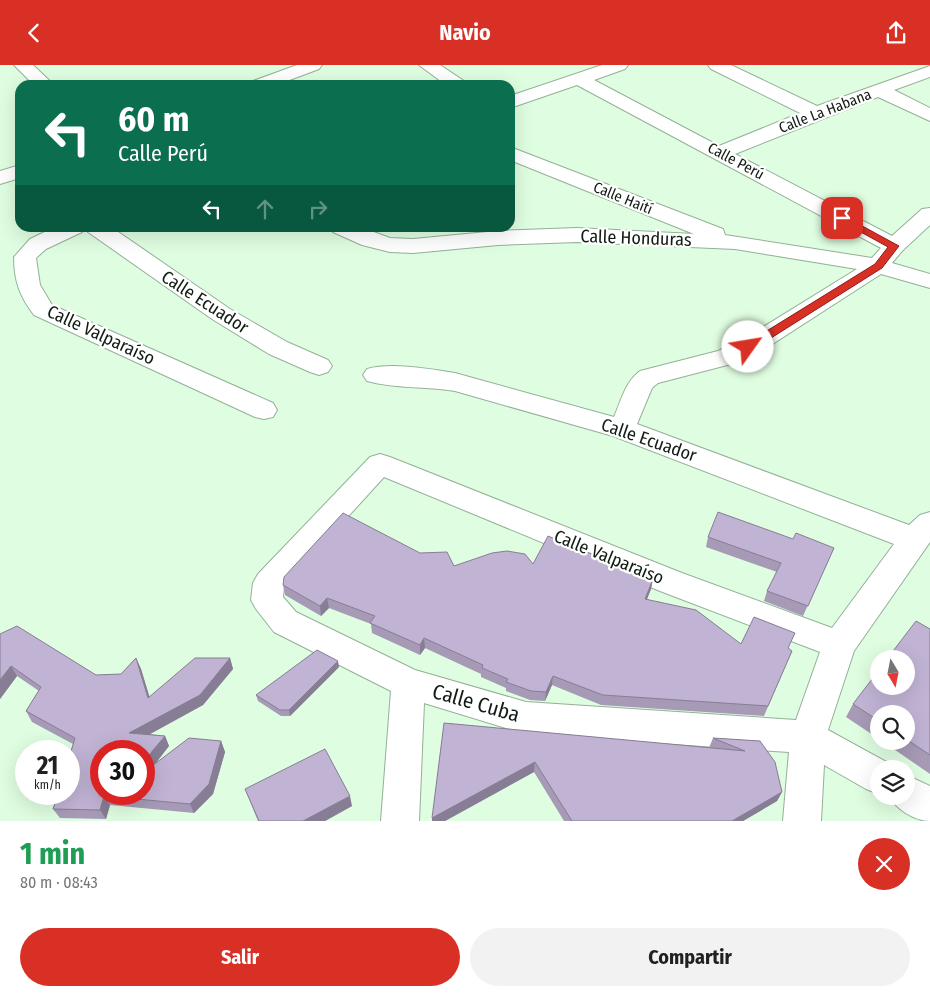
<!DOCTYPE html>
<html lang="es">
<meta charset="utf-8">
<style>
:root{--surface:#fff;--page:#f2f2f2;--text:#202124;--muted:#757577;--accent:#d93025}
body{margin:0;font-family:"Fira Sans Condensed",sans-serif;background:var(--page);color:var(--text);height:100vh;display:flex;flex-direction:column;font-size:19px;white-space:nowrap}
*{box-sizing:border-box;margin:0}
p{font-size:16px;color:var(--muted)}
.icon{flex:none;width:28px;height:28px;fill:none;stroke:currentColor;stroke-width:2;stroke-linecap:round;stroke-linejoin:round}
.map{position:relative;height:756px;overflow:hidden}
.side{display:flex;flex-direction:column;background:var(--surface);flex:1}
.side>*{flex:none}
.hud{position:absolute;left:15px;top:15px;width:500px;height:152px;border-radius:15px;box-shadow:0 5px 20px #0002;background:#0b6e4f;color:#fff;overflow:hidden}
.needle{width:32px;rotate:170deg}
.fabs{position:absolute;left:870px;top:585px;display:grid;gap:10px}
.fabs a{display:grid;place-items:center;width:45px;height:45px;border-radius:50%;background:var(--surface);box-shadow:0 5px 20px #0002;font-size:25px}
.speed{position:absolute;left:15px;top:675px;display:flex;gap:10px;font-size:25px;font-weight:700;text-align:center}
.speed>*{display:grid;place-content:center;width:65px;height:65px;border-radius:50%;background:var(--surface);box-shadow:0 5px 20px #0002;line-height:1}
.speed small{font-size:12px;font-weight:400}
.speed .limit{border:8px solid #d22;background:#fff;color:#111}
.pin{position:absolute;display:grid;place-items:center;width:42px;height:42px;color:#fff;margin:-21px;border-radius:10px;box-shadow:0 2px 8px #0006}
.me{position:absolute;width:55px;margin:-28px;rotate:58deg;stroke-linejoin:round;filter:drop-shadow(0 0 4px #0008)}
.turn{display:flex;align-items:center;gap:18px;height:105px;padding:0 20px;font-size:22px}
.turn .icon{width:65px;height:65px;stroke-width:2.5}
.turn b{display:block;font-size:35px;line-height:42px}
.lanes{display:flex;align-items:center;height:48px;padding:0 20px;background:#0003;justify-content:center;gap:25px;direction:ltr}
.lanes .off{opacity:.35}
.round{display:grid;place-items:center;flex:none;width:52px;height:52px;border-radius:26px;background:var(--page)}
.summary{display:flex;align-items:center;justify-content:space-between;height:85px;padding:0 20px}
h1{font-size:30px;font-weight:700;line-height:38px;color:#1e9e55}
.button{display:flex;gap:10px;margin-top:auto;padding:10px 20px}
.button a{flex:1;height:58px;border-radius:30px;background:var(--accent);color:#fff;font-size:20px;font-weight:700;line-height:58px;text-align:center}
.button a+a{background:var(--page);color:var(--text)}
header{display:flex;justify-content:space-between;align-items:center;height:65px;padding:0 20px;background:var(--accent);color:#fff;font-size:22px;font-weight:700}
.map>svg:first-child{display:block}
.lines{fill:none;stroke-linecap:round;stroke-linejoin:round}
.minor-casing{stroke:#94b097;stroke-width:2}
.minor{fill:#fff;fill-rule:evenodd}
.wall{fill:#a69ab6}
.shaded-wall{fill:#877d94}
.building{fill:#c1b3d4;stroke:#877d94}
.route{fill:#d93025;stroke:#8d1f18}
.labels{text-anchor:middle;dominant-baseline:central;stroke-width:4.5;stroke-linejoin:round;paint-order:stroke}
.far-street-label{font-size:15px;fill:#111c13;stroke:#fff}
.street-label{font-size:18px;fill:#111c13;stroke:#fff}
.near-street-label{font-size:21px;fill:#111c13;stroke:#fff}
</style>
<header><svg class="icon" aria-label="back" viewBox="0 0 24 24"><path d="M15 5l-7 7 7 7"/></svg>Navio<svg class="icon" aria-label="share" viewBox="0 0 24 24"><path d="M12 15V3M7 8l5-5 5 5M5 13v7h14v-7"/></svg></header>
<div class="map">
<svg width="930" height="756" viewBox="0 0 930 756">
<rect width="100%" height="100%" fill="#dffde1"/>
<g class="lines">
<defs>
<path id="minor" d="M 14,0 L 33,0 L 54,20 L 34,20 Z
M 297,0 L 322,0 L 319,4 L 276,20 L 250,20 L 253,16 Z
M 419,0 L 440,0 L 464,16 L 467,20 L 446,20 Z
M 602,0 L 628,0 L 625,4 L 594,15 L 719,81 L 800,48 L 711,4 L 708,0 L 731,0 L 817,41 L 930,1 L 930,12 L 894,25 L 930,43 L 930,56 L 878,32 L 735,89 L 892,171 L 922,144 L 930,143 L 930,160 L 902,186 L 892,198 L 930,209 L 930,223 L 881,209 L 757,289 L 735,298 L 658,318 L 652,323 L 637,359 L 909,460 L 920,450 L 930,447 L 930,477 L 854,586 L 828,665 L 892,700 L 893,704 L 879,704 L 879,729 L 866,724 L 824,700 L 821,756 L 783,756 L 789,687 L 526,669 L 424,638 L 419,756 L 381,756 L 391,626 L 274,567 L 256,544 L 251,535 L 253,518 L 258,509 L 370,392 L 380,389 L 390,392 L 682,508 L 832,563 L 894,479 L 613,371 L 455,326 C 426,321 395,324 367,316 L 363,310 L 367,304 C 391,297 430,304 455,308 L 614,352 C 621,336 625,317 640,306 L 718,286 L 739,277 L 857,204 L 735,184 L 577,177 L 498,180 L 413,188 L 390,187 L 362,180 L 333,167 L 330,162 L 360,162 L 390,173 L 413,174 L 498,166 L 577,163 L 694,169 L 510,95 L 510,82 L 723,164 L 725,170 L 872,193 L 881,183 L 577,20 L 510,43 L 510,31 ZM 384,412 L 660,526 L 820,587 L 796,655 L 526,637 L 415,605 L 296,547 L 283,532 L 284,522 Z
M 20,100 L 20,113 L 0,119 L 0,106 Z
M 55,162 L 85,162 L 82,167 L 46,184 L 36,193 L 40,220 L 52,240 L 273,338 L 277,345 L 273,352 L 264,354 L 255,352 L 34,250 C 20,232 14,216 14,192 L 30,174 Z
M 85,162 L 111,162 L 230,244 L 287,277 L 328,295 L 332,301 L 328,307 L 319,310 L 310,307 L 269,289 L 212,254 L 88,167 Z
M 906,710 L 930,721 L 930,756 C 915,756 895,744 890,731 L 906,731 Z"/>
</defs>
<!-- minor casing -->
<use href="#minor" class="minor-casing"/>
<!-- minor -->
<use href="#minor" class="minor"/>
</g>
<!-- wall -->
<path class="wall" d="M 708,472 L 793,474 L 834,483 L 803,551 L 764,536 L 767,526 L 777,507 L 706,482 Z
M 420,488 L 454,501 L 533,499 L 653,514 L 651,524 L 647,534 L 741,579 L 792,586 L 764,651 L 601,640 L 552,620 L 545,636 L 530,635 L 506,626 L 506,623 L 481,612 L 481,609 L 425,583 L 420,590 L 372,568 L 371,559 L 329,543 L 321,551 L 285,530 L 283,520 Z
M 930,564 L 930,709 L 882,676 L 906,676 L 906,649 L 879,649 L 879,674 L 846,652 L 853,639 Z
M 0,569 L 96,610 L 121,609 L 136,593 L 141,604 L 149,632 L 230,593 L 233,604 L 203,640 L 149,669 L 165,671 L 169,681 L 155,699 L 221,676 L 225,687 L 213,729 L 194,748 L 110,740 L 106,754 L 60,753 L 53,744 L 73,679 L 32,657 L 26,646 L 39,626 L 17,611 L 0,634 Z
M 339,602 L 290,651 L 281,651 L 258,636 L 256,630 Z
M 444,658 L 709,683 L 713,673 L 760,676 L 782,727 L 777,736 L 743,756 L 564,756 L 534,707 L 445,756 L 432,756 Z
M 245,724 L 352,741 L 325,756 L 258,756 L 249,734 Z"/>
<!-- shaded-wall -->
<path class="shaded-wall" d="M 653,514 L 651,524 L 643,544 L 645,534 Z
M 327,533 L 329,543 L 321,551 L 320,541 Z
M 424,573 L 425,583 L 420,590 L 420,580 Z
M 136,593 L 141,604 L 153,643 L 148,633 Z
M 230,593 L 233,604 L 203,640 L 134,678 L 129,668 Z
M 338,596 L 339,602 L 290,651 L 289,645 Z
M 11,601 L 17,611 L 0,634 L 0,615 Z
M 553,611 L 552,620 L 545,636 L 546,627 Z
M 165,671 L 169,681 L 148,708 L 144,700 L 144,696 Z
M 221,676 L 225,687 L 213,729 L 194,748 L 190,739 Z
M 535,697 L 534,707 L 445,756 L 432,756 L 432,753 Z
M 782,727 L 777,736 L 743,756 L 732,756 Z
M 104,731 L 110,740 L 106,754 L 100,745 Z
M 350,731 L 352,741 L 325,756 L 303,756 Z"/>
<!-- building -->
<path class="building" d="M 718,447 L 793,474 L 796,468 L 834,483 L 808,541 L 767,526 L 781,498 L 708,472 Z
M 343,448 L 420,488 L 447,487 L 454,501 L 492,488 L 507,486 L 525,489 L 533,499 L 548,471 L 653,514 L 645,534 L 696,545 L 741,579 L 754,552 L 795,568 L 788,583 L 792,586 L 768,641 L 603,630 L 553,611 L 546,627 L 531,626 L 506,617 L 508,614 L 482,603 L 483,600 L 424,573 L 420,580 L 370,558 L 375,551 L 327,533 L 320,541 L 283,520 L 284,512 Z
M 916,556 L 930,564 L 930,690 L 906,674 L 906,649 L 879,649 L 879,656 L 853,639 L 879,605 L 879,621 L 906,621 L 906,594 L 887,594 Z
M 17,561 L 96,610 L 121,609 L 136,593 L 148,633 L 195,593 L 230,593 L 200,630 L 129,668 L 165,671 L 144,696 L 144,686 L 101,686 L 101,729 L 144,729 L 144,699 L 148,704 L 189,673 L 221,676 L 209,719 L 190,739 L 104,731 L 100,745 L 53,744 L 58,729 L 69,729 L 69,693 L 75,673 L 26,646 L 41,622 L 11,601 L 0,615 L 0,569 Z
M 317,585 L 338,596 L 289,645 L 280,645 L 256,630 Z
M 444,658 L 745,686 L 713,673 L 760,676 L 775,697 L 782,727 L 732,756 L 572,756 L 535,697 L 432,753 Z
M 325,684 L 350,731 L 303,756 L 259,756 L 245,724 Z"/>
<!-- route -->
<path class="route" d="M 842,150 L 899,181 L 882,203 L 752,285 L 744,285 L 743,282 L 744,280 L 875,199 L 888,182 L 839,155 L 838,153 Z"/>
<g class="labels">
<!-- far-street labels -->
<g class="far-street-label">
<text transform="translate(825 46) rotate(-21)">Calle La Habana</text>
<text transform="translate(736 96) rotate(28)">Calle Perú</text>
<text transform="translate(623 133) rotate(22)">Calle Haití</text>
</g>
<!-- street labels -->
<g class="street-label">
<text transform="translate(636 173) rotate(2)">Calle Honduras</text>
<text transform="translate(205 237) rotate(33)">Calle Ecuador</text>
<text transform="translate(101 270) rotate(25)">Calle Valparaíso</text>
<text transform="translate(649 375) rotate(19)">Calle Ecuador</text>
<text transform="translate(609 492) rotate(22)">Calle Valparaíso</text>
</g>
<!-- near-street labels -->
<g class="near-street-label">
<text transform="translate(476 638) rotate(16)">Calle Cuba</text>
</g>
</g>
</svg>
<div class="fabs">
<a><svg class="needle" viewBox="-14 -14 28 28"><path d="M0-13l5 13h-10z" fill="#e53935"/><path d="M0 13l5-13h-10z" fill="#757577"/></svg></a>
<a><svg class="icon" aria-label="search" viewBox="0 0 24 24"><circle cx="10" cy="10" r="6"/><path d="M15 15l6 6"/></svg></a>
<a><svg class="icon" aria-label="layers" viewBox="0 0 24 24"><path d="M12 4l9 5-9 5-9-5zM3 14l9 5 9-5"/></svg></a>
</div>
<div class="speed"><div>21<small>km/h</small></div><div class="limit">30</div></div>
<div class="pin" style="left:842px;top:153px;background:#d93025"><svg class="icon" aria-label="arrive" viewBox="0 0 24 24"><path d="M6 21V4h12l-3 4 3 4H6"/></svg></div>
<svg class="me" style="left:748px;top:282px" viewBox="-20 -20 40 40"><circle r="19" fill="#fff"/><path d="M0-13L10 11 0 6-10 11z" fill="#d93025"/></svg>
<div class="hud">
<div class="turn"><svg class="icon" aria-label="left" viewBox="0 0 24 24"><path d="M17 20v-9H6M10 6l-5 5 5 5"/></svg><div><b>60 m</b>Calle Perú</div></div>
<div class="lanes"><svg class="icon" aria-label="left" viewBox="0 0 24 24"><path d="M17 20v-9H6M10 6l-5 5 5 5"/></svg><svg class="icon off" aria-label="ahead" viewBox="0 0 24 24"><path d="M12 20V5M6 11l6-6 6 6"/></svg><svg class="icon off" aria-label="right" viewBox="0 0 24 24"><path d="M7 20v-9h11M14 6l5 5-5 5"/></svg></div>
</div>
</div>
<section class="side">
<div class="summary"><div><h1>1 min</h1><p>80 m · 08:43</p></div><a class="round" style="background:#d93025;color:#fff"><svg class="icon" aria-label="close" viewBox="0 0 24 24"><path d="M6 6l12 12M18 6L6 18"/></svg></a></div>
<div class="button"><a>Salir</a><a>Compartir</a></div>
</section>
